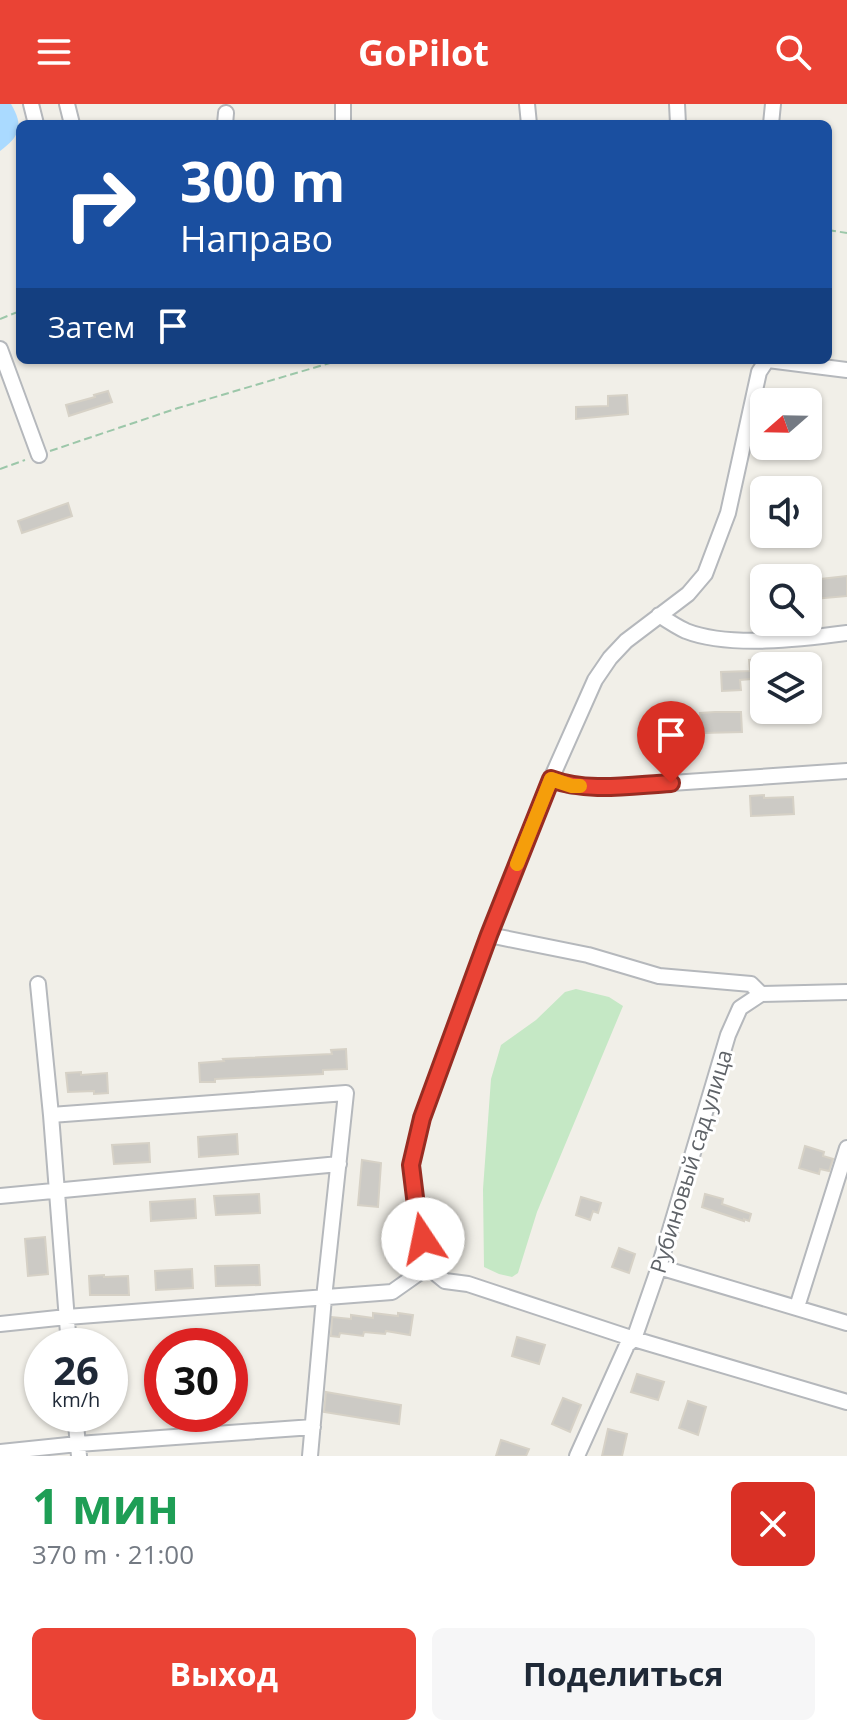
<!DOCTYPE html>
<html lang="ru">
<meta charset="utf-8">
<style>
:root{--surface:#fff;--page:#f6f6f7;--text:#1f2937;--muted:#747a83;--accent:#ea4335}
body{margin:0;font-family:"Open Sans",sans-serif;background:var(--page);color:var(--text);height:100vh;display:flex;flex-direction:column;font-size:30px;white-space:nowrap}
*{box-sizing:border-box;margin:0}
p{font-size:26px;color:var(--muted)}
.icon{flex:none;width:44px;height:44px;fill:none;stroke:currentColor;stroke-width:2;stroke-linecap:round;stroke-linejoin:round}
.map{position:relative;height:1352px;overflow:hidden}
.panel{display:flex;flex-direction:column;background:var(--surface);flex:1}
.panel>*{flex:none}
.hud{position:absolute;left:16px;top:16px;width:816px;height:244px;border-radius:12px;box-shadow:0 2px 6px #0004;background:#1a4fa0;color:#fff;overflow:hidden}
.needle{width:52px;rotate:250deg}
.fabs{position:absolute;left:750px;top:284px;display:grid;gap:16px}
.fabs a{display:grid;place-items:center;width:72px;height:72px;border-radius:12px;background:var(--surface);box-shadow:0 2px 6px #0004;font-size:40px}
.speed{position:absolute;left:24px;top:1224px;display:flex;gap:16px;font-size:40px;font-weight:700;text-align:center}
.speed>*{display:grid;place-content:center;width:104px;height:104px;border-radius:50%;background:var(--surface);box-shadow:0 2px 6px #0004;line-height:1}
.speed small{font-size:20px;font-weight:400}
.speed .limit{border:12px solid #d22;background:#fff;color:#111}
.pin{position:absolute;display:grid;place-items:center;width:68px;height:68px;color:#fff;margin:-82px -34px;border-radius:50% 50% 50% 0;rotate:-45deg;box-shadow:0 0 8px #0007}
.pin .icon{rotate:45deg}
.me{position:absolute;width:88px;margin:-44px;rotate:349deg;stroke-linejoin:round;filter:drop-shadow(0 0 6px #0008)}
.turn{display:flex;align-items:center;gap:28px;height:168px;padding:0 32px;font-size:36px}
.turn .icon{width:104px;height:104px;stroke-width:2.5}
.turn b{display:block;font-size:56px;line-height:68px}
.then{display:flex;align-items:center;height:76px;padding:0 32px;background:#0003;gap:16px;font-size:30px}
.round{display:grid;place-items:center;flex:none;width:84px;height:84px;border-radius:12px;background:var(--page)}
.summary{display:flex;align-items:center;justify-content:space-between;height:136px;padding:0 32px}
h1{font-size:48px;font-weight:700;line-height:60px;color:#1e9e55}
.cta{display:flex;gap:16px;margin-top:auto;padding:16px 32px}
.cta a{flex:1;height:92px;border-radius:12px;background:var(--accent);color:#fff;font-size:32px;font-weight:700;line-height:92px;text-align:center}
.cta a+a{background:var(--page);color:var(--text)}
header{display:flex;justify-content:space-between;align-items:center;height:104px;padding:0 32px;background:var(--accent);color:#fff;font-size:36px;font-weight:700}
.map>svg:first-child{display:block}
.green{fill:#c5e8c5}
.water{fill:#aadaff}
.building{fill:#cccac5;stroke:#d6d1c6;stroke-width:2}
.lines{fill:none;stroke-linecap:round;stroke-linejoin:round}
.minor-casing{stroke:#b5b8bc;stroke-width:18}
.path{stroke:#9cc7a9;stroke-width:2;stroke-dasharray:8 4;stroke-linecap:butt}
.minor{stroke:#fff;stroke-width:14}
.route-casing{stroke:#982c22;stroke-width:20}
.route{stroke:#ea4335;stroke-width:14}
.slow{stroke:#f59e0b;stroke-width:14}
.labels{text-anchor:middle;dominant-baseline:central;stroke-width:6;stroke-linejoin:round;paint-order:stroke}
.street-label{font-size:22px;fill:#5f6368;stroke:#fff}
</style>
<header><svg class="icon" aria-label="menu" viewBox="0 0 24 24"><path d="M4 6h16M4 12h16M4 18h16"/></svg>GoPilot<svg class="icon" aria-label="search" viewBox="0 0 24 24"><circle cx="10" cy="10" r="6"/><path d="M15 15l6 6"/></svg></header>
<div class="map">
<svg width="847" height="1352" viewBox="0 0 847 1352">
<rect width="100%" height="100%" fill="#f1efe8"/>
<!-- green -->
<path class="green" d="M 576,885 L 609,893 L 623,902 L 537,1108 L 518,1169 L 512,1173 L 499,1170 L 484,1163 L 483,1085 L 491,975 L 501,941 L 536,916 L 565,888 Z"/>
<!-- water -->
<path class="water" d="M 0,0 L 11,0 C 24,22 20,32 0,47 Z"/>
<!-- building -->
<path class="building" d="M 108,287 L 112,298 L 69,312 L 66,301 L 95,293 L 94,291 Z
M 627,291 L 628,310 L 576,315 L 576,303 L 608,302 L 608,292 Z
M 68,399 L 72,412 L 22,429 L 18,417 Z
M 847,472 L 847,492 L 814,495 L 812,476 Z
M 764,555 L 764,574 L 740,576 L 741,586 L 722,587 L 721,568 L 750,567 L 749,556 Z
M 715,608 L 741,608 L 742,628 L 702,629 L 700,609 Z
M 764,691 L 764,694 L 793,693 L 794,710 L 751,712 L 750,692 Z
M 346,945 L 347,965 L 323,966 L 323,970 L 215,975 L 215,978 L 200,978 L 199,959 L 224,957 L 223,955 L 332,950 L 331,946 Z
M 81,968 L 81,971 L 107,969 L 108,989 L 94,990 L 94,987 L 68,988 L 66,969 Z
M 237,1030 L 238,1050 L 199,1053 L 198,1033 Z
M 149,1039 L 150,1058 L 114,1060 L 112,1041 Z
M 805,1042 L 824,1048 L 823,1052 L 833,1055 L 829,1067 L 820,1065 L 819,1070 L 799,1064 Z
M 362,1056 L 381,1059 L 378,1103 L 358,1101 Z
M 259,1090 L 260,1109 L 216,1111 L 214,1092 Z
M 705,1090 L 723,1095 L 722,1100 L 751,1110 L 749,1117 L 744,1115 L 744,1117 L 702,1103 Z
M 581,1093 L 601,1099 L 598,1109 L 593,1107 L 590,1116 L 576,1111 Z
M 195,1095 L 196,1114 L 151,1117 L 150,1098 Z
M 45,1133 L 48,1170 L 28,1172 L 25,1135 Z
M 619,1144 L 635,1150 L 629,1169 L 612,1163 Z
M 259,1161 L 260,1181 L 216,1182 L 215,1162 Z
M 192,1165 L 193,1184 L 156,1186 L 155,1167 Z
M 104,1171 L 104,1173 L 128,1172 L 129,1191 L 90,1191 L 89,1172 Z
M 373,1209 L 398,1212 L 398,1209 L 413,1211 L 410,1231 L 386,1227 L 385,1230 L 364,1228 L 363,1232 L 340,1229 L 339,1233 L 331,1232 L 332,1213 L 351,1215 L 351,1211 L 373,1214 Z
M 517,1233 L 545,1241 L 539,1260 L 512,1252 Z
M 637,1270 L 664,1278 L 658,1296 L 631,1288 Z
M 326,1288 L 401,1301 L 399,1320 L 324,1308 Z
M 563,1294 L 581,1301 L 570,1328 L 552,1320 Z
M 688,1297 L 706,1303 L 698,1331 L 679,1324 Z
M 608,1325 L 627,1330 L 622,1352 L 602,1352 Z
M 501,1336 L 529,1345 L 526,1352 L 496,1352 Z"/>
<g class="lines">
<defs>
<path id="minor" d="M 31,0 L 36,20
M 67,0 L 72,20
M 527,0 L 529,20
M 677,0 L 678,20
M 225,20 L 226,9
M 343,20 L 343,0
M 771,20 L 773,0
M 0,245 L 39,351
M 767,256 L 759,268 L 728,409 L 705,470 L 688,490 L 626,537 L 610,554 L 595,576 L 551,675 L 489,831 L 422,1014 L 411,1061 L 418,1118 L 427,1153 L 434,1168 L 445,1177 L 468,1180 L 634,1235 L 847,1298
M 768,256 L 847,266
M 659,511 C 668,517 677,523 686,527 C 729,544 802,535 847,529
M 551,675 L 572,682 L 612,683 L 847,667
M 489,831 L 588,851 L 659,872 L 751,880 L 761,890
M 38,880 L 51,1011
M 0,1092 L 339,1060
M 659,1163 L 847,1219
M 797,1203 L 847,1044
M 0,1220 L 67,1213 L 392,1188 L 419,1169
M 69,1242 L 51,1011 L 346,989 L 324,1194 L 310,1352
M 75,1310 L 79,1352
M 0,1348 L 78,1340 L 313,1323
M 577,1352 L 627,1241 L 634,1235 L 659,1163 L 728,931 L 740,904 L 761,890 L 847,888"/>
</defs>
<!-- minor casing -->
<use href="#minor" class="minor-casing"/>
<!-- path -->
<path class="path" d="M 828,126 L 847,129
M 0,215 L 20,207
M 50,347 L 178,304 L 340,256
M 0,365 L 25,356"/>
<!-- minor -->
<use href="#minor" class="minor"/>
</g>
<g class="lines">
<defs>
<path id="route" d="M 423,1135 L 418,1118 L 411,1061 L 422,1014 L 489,831 L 551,675 C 588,689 632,681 671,679"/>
</defs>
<!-- route casing -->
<use href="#route" class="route-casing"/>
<!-- route -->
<use href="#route" class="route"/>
<!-- slow -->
<path class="slow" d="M 517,760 L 551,675 L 572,682 L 580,682"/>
</g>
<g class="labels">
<!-- street labels -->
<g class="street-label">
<text transform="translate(690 1057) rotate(-73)">Рубиновый сад улица</text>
</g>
</g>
</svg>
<div class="fabs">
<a><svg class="needle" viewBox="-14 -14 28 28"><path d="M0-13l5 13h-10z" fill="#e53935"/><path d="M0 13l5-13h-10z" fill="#747a83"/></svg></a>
<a><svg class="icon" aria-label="sound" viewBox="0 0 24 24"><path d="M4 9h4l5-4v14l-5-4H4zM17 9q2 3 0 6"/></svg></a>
<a><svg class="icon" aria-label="search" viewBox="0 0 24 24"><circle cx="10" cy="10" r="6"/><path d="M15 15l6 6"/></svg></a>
<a><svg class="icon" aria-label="layers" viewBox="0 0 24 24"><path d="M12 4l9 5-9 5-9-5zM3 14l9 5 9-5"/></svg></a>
</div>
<div class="speed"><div>26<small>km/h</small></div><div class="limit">30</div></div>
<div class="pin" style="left:671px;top:679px;background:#d93025"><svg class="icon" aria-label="arrive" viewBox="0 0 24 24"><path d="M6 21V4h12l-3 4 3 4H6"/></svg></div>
<svg class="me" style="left:423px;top:1135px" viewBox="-20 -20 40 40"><circle r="19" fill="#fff"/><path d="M0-13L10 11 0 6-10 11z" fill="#ea4335"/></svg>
<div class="hud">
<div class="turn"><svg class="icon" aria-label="right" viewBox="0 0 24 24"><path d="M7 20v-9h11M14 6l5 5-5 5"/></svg><div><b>300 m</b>Направо</div></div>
<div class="then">Затем<svg class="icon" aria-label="arrive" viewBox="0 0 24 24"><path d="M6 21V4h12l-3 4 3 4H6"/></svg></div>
</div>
</div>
<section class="panel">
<div class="summary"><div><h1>1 мин</h1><p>370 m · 21:00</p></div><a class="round" style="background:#d93025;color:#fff"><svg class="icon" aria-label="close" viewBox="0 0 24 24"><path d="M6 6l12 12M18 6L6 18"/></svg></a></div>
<div class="cta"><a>Выход</a><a>Поделиться</a></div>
</section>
